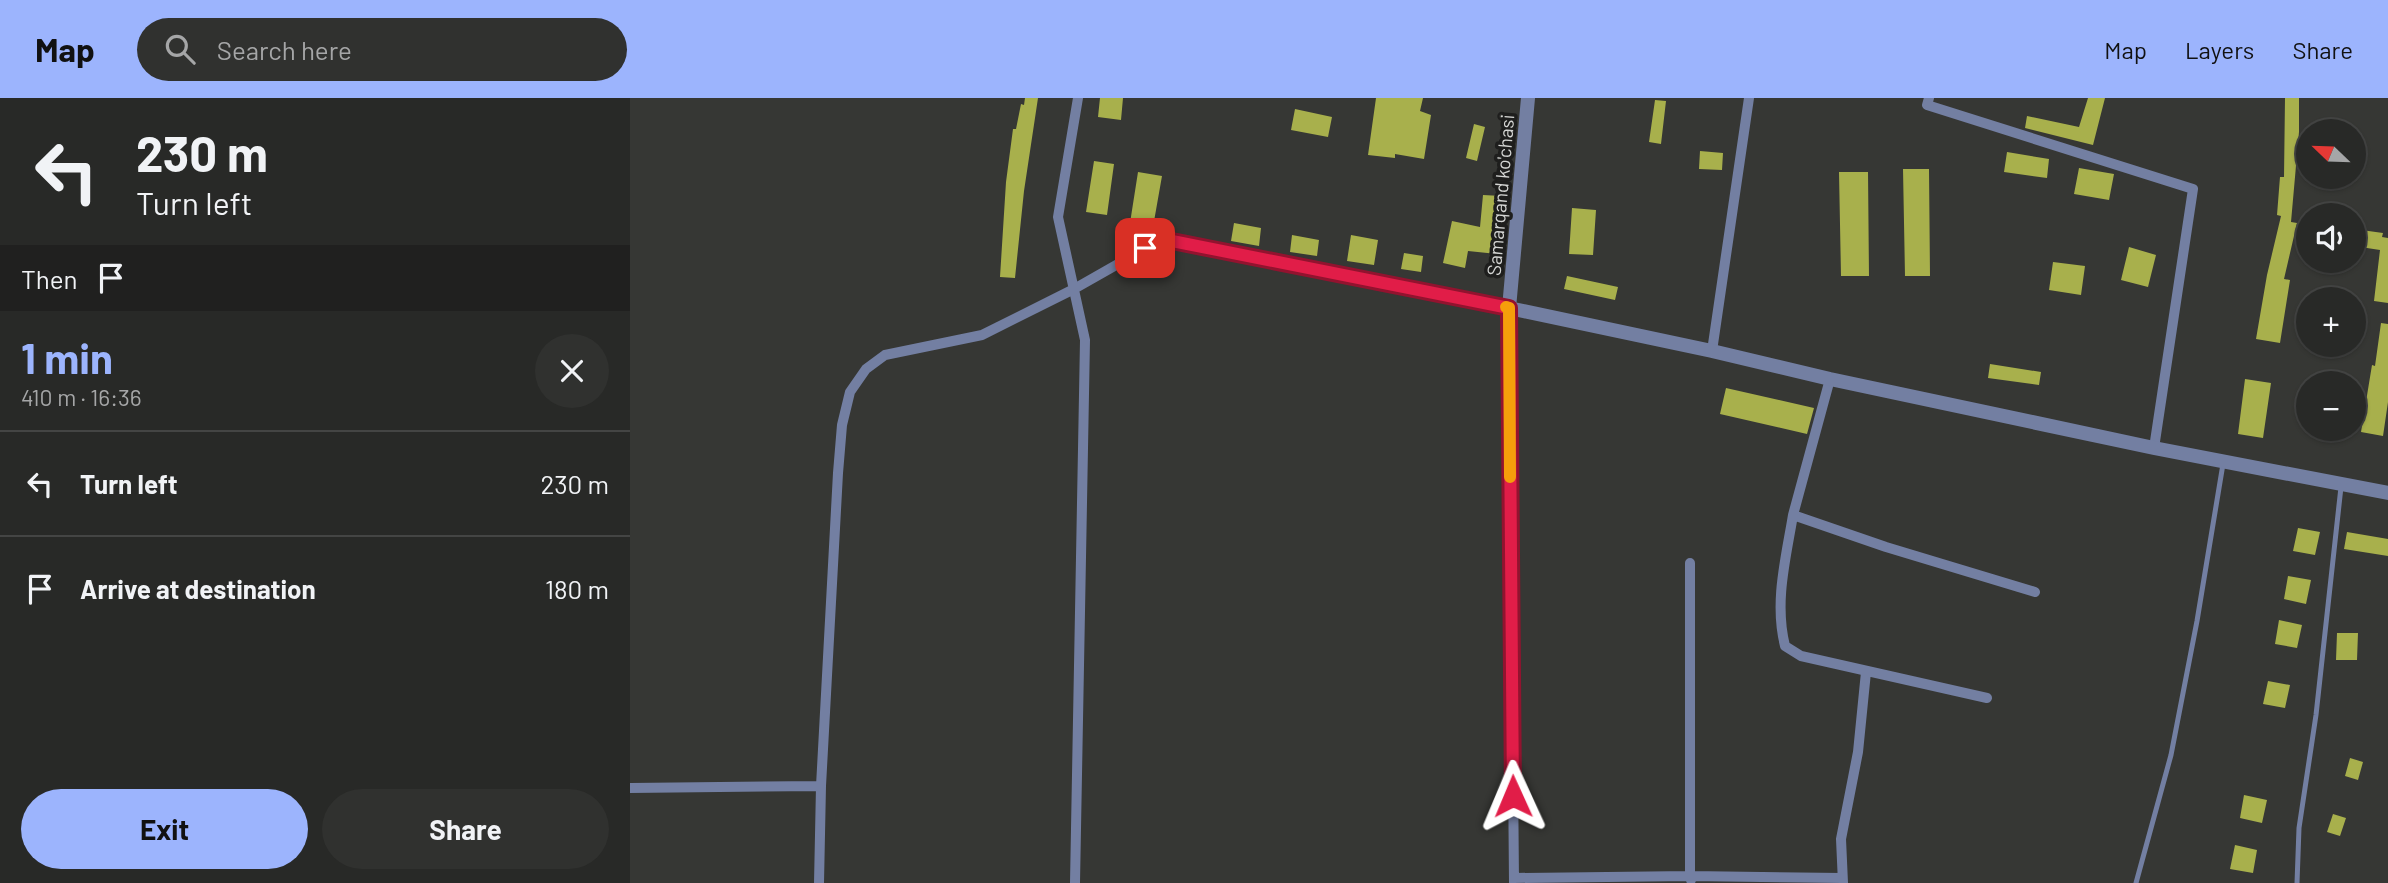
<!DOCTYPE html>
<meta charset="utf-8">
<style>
:root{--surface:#282927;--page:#30312f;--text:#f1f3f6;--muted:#a5a6a7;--line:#444544;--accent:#9cb4fd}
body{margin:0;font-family:Barlow,sans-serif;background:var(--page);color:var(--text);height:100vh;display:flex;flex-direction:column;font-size:26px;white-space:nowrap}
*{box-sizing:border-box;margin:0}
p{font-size:23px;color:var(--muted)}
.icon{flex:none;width:38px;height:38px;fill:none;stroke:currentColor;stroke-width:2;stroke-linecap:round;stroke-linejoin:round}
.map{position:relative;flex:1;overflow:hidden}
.sheet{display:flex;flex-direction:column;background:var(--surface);width:630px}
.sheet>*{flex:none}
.hud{background:#282927;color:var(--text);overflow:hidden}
.needle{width:46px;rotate:293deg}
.buttons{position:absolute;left:1666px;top:21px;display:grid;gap:14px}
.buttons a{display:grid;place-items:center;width:70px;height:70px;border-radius:50%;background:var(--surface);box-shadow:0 2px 5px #0004,0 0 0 2px var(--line);font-size:35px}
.pin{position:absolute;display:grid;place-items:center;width:60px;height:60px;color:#fff;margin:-30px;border-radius:14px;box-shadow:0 4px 10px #0006}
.me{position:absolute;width:77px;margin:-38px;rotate:359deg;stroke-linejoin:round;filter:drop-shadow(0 0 5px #0008)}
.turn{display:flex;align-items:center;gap:24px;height:147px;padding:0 21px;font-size:32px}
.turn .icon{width:91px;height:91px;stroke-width:2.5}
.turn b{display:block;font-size:49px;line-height:60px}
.then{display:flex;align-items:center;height:66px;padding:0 21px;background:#0003;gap:14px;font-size:26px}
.round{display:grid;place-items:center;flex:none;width:74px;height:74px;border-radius:37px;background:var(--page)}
.overview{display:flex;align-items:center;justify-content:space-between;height:119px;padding:0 21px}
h1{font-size:42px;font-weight:700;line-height:52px;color:var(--accent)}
.button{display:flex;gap:14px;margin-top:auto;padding:14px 21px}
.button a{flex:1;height:80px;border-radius:42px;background:var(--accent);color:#111;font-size:28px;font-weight:700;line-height:80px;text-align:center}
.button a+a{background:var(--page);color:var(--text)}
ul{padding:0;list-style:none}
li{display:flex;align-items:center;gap:21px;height:105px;padding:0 21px;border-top:2px solid var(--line)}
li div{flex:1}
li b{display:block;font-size:26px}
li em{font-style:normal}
header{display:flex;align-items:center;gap:42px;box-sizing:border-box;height:98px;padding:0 35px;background:var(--accent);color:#111}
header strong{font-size:33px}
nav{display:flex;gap:38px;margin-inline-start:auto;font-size:24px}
.search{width:490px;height:63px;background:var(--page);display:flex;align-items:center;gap:18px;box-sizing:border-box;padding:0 24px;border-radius:38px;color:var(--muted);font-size:26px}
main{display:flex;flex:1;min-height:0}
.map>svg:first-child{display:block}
.building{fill:#a8b04c}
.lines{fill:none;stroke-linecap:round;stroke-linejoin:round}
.service{stroke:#737fa2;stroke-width:5}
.minor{stroke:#737fa2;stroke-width:10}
.tertiary{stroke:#737fa2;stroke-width:14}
.route-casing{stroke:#92132f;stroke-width:18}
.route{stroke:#e11d48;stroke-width:12}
.slow{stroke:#f59e0b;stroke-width:12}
.labels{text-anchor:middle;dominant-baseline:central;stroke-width:7;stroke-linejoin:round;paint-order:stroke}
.street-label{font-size:19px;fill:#d5d6d4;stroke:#1e1e1d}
</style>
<header>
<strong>Map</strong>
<div class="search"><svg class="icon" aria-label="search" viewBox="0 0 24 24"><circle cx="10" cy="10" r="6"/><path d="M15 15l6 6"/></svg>Search here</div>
<nav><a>Map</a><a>Layers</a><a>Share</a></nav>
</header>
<main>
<section class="sheet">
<div class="hud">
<div class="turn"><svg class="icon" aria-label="left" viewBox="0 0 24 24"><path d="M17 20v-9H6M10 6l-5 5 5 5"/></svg><div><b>230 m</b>Turn left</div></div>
<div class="then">Then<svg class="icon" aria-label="arrive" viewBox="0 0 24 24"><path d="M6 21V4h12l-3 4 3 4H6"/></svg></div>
</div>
<div class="overview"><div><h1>1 min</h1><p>410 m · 16:36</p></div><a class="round"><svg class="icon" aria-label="close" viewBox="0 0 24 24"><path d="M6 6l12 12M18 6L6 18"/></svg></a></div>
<ul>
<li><svg class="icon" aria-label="left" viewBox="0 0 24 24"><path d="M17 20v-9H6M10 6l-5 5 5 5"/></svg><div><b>Turn left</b></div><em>230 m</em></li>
<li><svg class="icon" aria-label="arrive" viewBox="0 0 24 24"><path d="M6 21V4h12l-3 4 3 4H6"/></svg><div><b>Arrive at destination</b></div><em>180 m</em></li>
</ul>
<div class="button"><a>Exit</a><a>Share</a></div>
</section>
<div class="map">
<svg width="1758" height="785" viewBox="0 0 1758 785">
<rect width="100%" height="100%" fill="#363734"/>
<!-- building -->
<path class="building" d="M 395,0 L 408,0 L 394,93 L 385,180 L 370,179 L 376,84 L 383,31 L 386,31 L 391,6 L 394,7 Z
M 470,0 L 493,0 L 491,22 L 468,19 Z
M 746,0 L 793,0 L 790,13 L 801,17 L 794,61 L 765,56 L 765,60 L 738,57 Z
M 1458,0 L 1475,0 L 1463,47 L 1395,30 L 1397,18 L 1449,29 Z
M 1655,0 L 1669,0 L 1669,34 L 1661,124 L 1667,125 L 1654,181 L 1660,182 L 1650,245 L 1626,241 L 1637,177 L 1651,118 L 1647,117 L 1650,79 L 1654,79 Z
M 1025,2 L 1036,3 L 1031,46 L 1019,44 Z
M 665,11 L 702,19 L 698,39 L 661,32 Z
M 844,26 L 855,29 L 847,63 L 836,60 Z
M 1070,53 L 1093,55 L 1092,72 L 1069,71 Z
M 1377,54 L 1419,61 L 1417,80 L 1374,74 Z
M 464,63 L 484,66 L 477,117 L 456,114 Z
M 1449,70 L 1484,76 L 1479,102 L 1444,96 Z
M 1273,71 L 1299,71 L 1300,178 L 1275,178 Z
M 508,74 L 532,78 L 523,129 L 500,125 Z
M 1209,74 L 1238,74 L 1239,178 L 1211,178 Z
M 853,97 L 872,98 L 867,156 L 838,153 L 835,170 L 813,165 L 822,123 L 850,129 Z
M 942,110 L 966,112 L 963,157 L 939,156 Z
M 604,125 L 631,130 L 629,148 L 601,143 Z
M 1724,131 L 1753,135 L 1752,139 L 1758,140 L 1758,205 L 1744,203 L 1750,152 L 1724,148 Z
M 662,137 L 689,142 L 687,158 L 660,154 Z
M 721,137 L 748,142 L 744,167 L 717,163 Z
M 1499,149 L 1526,157 L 1518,189 L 1491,182 Z
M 774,155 L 793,158 L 791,174 L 771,171 Z
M 1423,164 L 1455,168 L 1451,197 L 1419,192 Z
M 937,178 L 988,189 L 985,202 L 934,191 Z
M 1751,225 L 1758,226 L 1758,304 L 1753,338 L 1731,334 L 1742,267 L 1745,268 Z
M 1360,266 L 1411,274 L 1409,287 L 1358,280 Z
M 1615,281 L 1641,285 L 1633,340 L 1608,336 Z
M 1096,290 L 1184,310 L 1177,336 L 1090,316 Z
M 1668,430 L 1690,434 L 1685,457 L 1663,453 Z
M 1717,434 L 1758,441 L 1758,458 L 1714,451 Z
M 1658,478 L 1681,482 L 1676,506 L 1654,501 Z
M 1649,522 L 1672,527 L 1667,550 L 1645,546 Z
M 1707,535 L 1728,535 L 1727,562 L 1706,562 Z
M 1638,583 L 1660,587 L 1655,610 L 1633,606 Z
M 1720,660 L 1733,664 L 1728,682 L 1715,678 Z
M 1614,697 L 1637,702 L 1632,725 L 1610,720 Z
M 1703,716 L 1716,720 L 1710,738 L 1697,734 Z
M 1605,747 L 1627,752 L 1623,775 L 1600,771 Z"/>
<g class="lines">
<!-- service -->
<path class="service" d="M 1506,785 L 1541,657 L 1567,523 L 1593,366
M 1667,785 L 1669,730 L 1686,617 L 1711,389"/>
<!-- minor -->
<path class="minor" d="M 1299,0 L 1297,7 L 1563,91 L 1524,350
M 1082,253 L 1119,0
M 1163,417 L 1200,281
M 1060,465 L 1060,778 L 1212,780
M 1357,600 L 1171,558 L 1155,548 C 1144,504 1156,460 1163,417 L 1256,449 L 1405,494
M 0,690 L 191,688
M 884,780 L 1060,778 L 1061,782
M 189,785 L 191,688 L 208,375 L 212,327 L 220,294 L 236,271 L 255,257 L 352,237 L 444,191 L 532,141 L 879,210 L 884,785
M 445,785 L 455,242 L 428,119 L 448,0
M 1213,785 L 1211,741 L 1228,654 L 1236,574"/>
<!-- tertiary -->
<path class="tertiary" d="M 898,0 L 879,210 L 1082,253 L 1200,281 L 1524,350 L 1758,395"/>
</g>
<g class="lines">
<defs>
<path id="route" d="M 515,150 L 532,141 L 879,210 L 883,698"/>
</defs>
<!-- route casing -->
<use href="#route" class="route-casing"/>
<!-- route -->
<use href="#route" class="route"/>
<!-- slow -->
<path class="slow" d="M 876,209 L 879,210 L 880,379"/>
</g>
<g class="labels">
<!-- street labels -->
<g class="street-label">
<text transform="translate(870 97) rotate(-85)">Samarqand ko'chasi</text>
</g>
</g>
</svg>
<div class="buttons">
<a><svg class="needle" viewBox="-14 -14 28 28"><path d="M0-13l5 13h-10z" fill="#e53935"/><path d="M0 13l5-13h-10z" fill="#a5a6a7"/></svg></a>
<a><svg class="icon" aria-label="sound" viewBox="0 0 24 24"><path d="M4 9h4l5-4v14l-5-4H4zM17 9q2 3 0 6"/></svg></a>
<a>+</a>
<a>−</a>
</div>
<div class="pin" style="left:515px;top:150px;background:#d93025"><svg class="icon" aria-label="arrive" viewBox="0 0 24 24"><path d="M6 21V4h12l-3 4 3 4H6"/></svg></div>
<svg class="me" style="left:883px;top:698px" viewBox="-20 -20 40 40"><path d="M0-17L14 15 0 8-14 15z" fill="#e11d48" stroke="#fff" stroke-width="4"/></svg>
</div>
</main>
